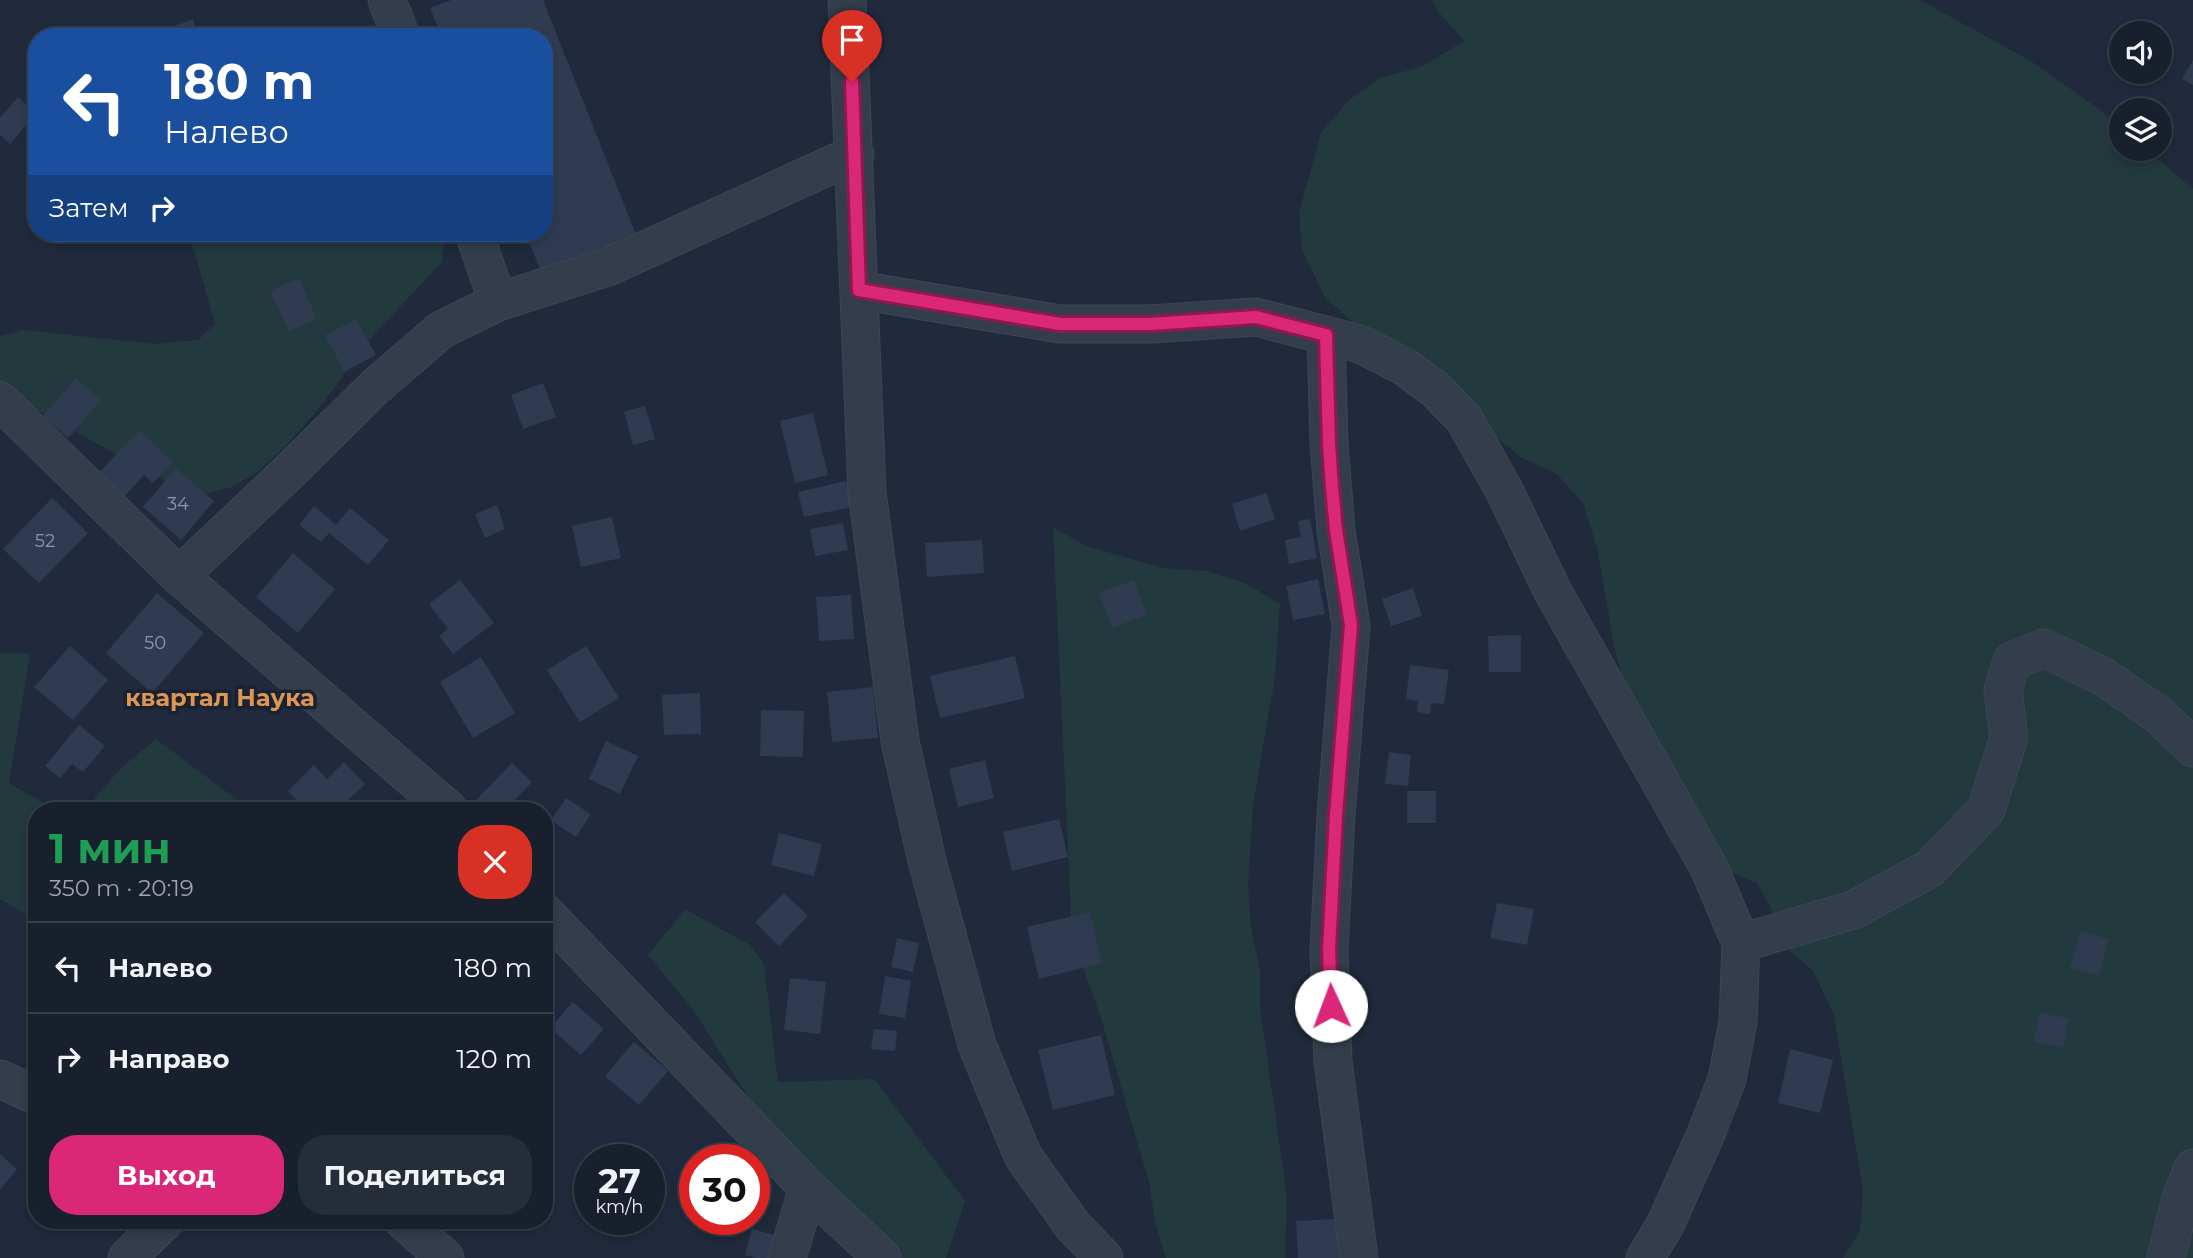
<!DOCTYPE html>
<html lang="ru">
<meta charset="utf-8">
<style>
:root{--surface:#18202d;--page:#252d39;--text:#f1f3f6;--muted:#9fa3aa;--line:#363e49;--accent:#db2777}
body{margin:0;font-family:Montserrat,sans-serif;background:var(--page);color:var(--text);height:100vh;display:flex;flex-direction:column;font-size:26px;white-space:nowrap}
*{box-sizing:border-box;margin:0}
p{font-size:23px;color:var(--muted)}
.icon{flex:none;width:38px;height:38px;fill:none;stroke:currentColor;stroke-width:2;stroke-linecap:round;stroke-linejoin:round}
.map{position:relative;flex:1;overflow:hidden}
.drawer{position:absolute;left:28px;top:802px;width:525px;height:427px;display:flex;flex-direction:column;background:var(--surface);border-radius:28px;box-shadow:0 4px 10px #0003,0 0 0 2px var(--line)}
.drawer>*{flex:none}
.hud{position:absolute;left:28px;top:28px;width:525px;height:214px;border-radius:28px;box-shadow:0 4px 10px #0003,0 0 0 2px var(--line);background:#1a4fa0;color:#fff;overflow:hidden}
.controls{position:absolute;left:2109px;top:21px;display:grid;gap:14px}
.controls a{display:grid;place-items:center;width:63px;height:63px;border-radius:50%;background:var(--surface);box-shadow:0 4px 10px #0003,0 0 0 2px var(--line);font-size:35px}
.speed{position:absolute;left:574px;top:1144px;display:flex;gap:14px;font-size:35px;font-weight:700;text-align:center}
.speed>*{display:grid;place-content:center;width:91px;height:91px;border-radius:50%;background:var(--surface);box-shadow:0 4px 10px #0003,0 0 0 2px var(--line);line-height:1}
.speed small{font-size:18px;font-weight:400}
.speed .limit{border:10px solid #d22;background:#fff;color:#111}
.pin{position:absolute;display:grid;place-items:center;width:60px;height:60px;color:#fff;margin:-72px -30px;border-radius:50% 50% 50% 0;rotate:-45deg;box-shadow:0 0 7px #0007}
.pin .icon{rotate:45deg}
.me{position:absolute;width:77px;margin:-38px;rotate:358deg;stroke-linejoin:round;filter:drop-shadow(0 0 5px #0008)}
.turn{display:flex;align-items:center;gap:24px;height:147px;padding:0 21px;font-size:32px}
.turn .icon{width:91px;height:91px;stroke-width:2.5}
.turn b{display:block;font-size:49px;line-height:60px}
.then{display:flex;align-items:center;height:66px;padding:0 21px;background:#0003;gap:14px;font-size:26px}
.round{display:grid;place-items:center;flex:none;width:74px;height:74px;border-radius:28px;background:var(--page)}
.head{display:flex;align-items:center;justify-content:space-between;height:119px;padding:0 21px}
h1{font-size:42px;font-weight:700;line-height:52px;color:#1e9e55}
.action{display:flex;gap:14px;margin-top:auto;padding:14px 21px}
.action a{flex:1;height:80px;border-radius:28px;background:var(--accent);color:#fff;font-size:28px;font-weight:700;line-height:80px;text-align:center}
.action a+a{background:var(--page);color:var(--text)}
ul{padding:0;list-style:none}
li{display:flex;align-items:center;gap:21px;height:91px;padding:0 21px;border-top:2px solid var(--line)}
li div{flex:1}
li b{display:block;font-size:26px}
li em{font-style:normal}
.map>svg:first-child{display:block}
.green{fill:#22393d}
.building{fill:#2e3b51}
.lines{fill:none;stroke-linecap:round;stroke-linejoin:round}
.minor-casing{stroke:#3d4655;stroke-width:39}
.minor{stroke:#333d4c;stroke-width:37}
.route-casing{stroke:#8e194d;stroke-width:18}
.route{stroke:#db2777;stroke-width:12}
.labels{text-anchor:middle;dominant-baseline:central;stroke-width:7;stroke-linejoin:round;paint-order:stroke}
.number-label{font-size:18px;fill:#8d97a9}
.quarter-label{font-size:24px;font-weight:bold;fill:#de9654;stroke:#192231}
</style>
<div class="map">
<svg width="2193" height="1258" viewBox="0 0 2193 1258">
<rect width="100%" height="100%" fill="#202a3c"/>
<!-- green -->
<path class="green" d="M 1432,0 L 1920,0 L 2031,61 L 2096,107 L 2121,128 L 2121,149 L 2146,149 L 2193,189 L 2193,1258 L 1843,1258 L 1860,1231 L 1863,1190 L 1834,1015 L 1813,971 L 1782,944 L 1774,913 L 1757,883 L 1727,871 L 1625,687 L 1615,651 L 1598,552 L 1584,505 L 1557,474 L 1522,458 L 1359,328 L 1325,297 L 1302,250 L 1299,213 L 1321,133 L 1349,100 L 1380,78 L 1421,67 L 1464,41 L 1437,10 Z
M 189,233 L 433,233 L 444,244 L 442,262 L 371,338 L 316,412 L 287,445 L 255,474 L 232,487 L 200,495 L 147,472 L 18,399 L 0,384 L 0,336 L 25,330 L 154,344 L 198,340 L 215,324 Z
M 1053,527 L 1086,546 L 1164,568 L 1206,571 L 1245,583 L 1280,604 L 1275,678 L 1253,805 L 1248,885 L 1251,928 L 1260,971 L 1260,1007 L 1287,1197 L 1285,1258 L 1166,1258 L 1155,1222 L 1149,1182 L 1101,1018 L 1072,937 Z
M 0,653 L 30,654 L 9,783 L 56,810 L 37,810 L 37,921 L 0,899 Z
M 156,739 L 251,810 L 84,810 L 122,767 Z
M 685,909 L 750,945 L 764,964 L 778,1082 L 874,1079 L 965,1201 L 946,1258 L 902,1258 L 857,1215 L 750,1100 L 694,1011 L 648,955 Z"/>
<!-- building -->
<path class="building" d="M 451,0 L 543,0 L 637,237 L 541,271 L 525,233 L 544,233 L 544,37 L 442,37 L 430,8 Z
M 193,19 L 199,37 L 163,37 L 161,31 Z
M 108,31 L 110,37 L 93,37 L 93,36 Z
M 2193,60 L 2193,85 L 2182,79 Z
M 18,97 L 36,114 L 10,144 L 0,135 L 0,118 Z
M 67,233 L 82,233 L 76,240 Z
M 299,278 L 317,319 L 289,331 L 270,291 Z
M 356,319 L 376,355 L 344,372 L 325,335 Z
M 76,378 L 101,400 L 68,438 L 43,416 Z
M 543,383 L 556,417 L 523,429 L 511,395 Z
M 645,406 L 655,439 L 633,445 L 624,412 Z
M 813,413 L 828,475 L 795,483 L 780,421 Z
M 139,430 L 173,462 L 153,483 L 144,475 L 124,497 L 99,473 Z
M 176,468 L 214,501 L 181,540 L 143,507 Z
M 846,481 L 852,507 L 804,517 L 798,492 Z
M 1266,493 L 1275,519 L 1240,531 L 1232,504 Z
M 52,498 L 88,533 L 39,583 L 3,549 Z
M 497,505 L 505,529 L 485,538 L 475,514 Z
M 314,506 L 336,525 L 350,508 L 389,540 L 368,565 L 329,533 L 321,542 L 299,525 Z
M 612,517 L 621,558 L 581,567 L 572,526 Z
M 1310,519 L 1317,558 L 1289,564 L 1285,540 L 1301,537 L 1298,521 Z
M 843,523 L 848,550 L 815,556 L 810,529 Z
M 982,540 L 984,573 L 927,577 L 925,543 Z
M 293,553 L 335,589 L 298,633 L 256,597 Z
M 1318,579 L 1325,614 L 1293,620 L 1286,586 Z
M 460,580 L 494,623 L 453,654 L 439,636 L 448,629 L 429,604 Z
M 1134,580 L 1147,615 L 1112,628 L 1099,593 Z
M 1413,588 L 1422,616 L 1391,626 L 1382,599 Z
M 157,593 L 204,633 L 152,693 L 106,653 Z
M 851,595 L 854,639 L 819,641 L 816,597 Z
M 1521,635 L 1521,672 L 1489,672 L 1488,636 Z
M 70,646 L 108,680 L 73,720 L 34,687 Z
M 586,646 L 619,698 L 580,722 L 547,670 Z
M 1015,656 L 1025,698 L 940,718 L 930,676 Z
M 481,657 L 515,713 L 473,738 L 440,682 Z
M 1410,665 L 1449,670 L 1444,704 L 1431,703 L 1430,714 L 1417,712 L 1418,701 L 1406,699 Z
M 873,687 L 878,738 L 832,742 L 827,692 Z
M 700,693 L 701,734 L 664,735 L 662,695 Z
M 761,710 L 804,711 L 803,757 L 760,756 Z
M 79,725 L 105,746 L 83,772 L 72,764 L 60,778 L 45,766 Z
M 606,741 L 638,756 L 620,794 L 589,779 Z
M 1389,752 L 1411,755 L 1408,786 L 1385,784 Z
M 985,760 L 994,798 L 958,807 L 949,769 Z
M 344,762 L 365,784 L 338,810 L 307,810 L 288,791 L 314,765 L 327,779 Z
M 512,763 L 532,782 L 505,810 L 485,810 L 475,801 Z
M 1407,791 L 1436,791 L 1436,823 L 1407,823 Z
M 566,798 L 591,814 L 576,837 L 551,820 Z
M 1059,819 L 1068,857 L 1012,871 L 1003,832 Z
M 779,833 L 822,844 L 814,876 L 771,865 Z
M 784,893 L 808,916 L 779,946 L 755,922 Z
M 1497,903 L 1534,909 L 1527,945 L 1490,938 Z
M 1090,912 L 1102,963 L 1039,979 L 1027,927 Z
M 2080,931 L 2109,939 L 2099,976 L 2070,968 Z
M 897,938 L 919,943 L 913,972 L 891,967 Z
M 885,976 L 911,981 L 905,1018 L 879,1014 Z
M 790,978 L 826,982 L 820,1034 L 784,1030 Z
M 573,1002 L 604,1029 L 581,1055 L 550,1028 Z
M 2039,1013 L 2069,1018 L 2064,1047 L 2034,1042 Z
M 874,1029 L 897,1031 L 895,1051 L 871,1049 Z
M 1101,1035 L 1115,1095 L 1053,1110 L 1038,1050 Z
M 634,1042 L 668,1071 L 639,1105 L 605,1076 Z
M 1790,1049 L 1833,1060 L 1820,1113 L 1778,1103 Z
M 734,1142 L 757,1163 L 754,1166 L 754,1160 L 718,1160 Z
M 0,1154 L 17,1169 L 0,1190 Z
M 1338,1219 L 1339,1258 L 1298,1258 L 1296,1221 Z
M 71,1220 L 88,1220 L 83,1228 Z
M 752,1229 L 778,1236 L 772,1258 L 757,1258 L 745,1255 Z"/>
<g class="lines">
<defs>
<path id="minor" d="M 387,0 L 401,37
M 847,0 L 867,492 L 900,741 L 927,861 L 977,1045 L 1023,1156 L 1073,1226 L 1104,1258
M 859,290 L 1060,324 L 1150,324 L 1256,317 L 1360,344 L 1405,367 L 1436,390 L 1464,419 L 1504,490 L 1553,592 L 1709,868 L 1741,943 L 1738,1022 L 1727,1079 L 1705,1136 L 1665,1225 L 1645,1258
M 498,302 L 608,267 L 855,154
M 1326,335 L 1329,444 L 1336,530 L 1351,626 L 1336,815 L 1329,950 L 1333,1061 L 1359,1258
M 0,401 L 179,576 L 449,810
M 179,576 L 290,471 L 375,387 L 441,330 L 498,302 L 474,233
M 544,912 L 808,1188 L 882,1258
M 1741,943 L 1853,910 L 1929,869 L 1986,810 L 2009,737 L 2003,691 L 2012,661 L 2044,648 L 2104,677 L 2160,716 L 2193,748
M 0,1079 L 37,1096
M 403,1220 L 445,1258
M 127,1258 L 166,1220
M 787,1258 L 808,1188
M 2166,1258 L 2181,1198 L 2193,1168"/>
</defs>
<!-- minor casing -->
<use href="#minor" class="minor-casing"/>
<!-- minor -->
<use href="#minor" class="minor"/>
</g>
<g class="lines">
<defs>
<path id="route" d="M 852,82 L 859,290 L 1060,324 L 1150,324 L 1256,317 L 1326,335 L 1329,444 L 1332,487 L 1336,530 L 1351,625 L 1336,815 L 1329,950 L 1331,1006"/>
</defs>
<!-- route casing -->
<use href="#route" class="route-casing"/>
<!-- route -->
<use href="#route" class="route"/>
</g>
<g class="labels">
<!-- number labels -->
<g class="number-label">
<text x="178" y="504">34</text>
<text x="45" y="541">52</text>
<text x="155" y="643">50</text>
</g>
<!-- quarter labels -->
<g class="quarter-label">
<text x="220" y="697">квартал Наука</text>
</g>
</g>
</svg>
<div class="controls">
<a><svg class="icon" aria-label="sound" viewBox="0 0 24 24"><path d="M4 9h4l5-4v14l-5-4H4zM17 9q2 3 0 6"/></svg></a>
<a><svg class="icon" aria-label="layers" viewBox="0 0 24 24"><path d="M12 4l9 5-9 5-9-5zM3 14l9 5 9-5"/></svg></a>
</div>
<div class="speed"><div>27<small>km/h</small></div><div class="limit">30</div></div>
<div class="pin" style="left:852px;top:82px;background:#d93025"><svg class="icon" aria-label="arrive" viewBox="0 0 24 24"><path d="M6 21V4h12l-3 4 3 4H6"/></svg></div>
<svg class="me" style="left:1331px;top:1006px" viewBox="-20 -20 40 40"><circle r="19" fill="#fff"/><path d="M0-13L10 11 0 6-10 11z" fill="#db2777"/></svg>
<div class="hud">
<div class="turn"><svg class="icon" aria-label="left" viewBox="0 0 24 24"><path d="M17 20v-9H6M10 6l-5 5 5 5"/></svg><div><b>180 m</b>Налево</div></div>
<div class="then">Затем<svg class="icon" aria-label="right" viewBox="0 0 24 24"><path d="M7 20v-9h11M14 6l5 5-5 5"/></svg></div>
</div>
<section class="drawer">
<div class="head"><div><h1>1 мин</h1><p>350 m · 20:19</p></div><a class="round" style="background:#d93025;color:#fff"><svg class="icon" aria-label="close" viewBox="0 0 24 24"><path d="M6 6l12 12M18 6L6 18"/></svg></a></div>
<ul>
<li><svg class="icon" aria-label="left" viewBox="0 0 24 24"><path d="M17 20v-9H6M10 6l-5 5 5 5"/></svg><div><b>Налево</b></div><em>180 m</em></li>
<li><svg class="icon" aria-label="right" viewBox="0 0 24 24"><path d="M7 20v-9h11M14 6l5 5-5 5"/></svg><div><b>Направо</b></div><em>120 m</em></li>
</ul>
<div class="action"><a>Выход</a><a>Поделиться</a></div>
</section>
</div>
